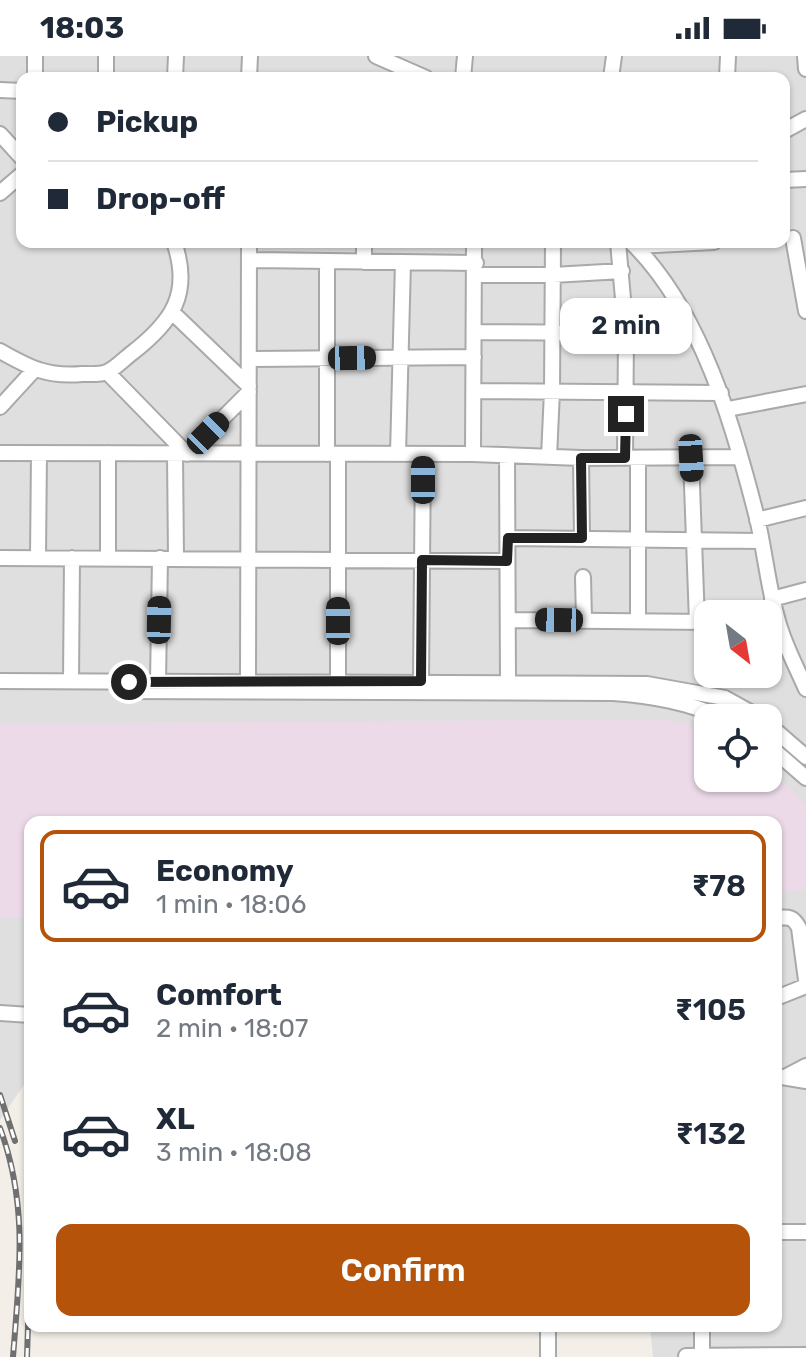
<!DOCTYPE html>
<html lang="en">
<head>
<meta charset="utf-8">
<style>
	:root { --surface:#fff; --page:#f6f6f7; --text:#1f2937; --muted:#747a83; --line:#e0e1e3; --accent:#b45309 }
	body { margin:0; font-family:Rubik,sans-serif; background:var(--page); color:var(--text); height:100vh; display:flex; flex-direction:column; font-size:30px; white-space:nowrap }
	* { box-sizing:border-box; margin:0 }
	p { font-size:26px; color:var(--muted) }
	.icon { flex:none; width:44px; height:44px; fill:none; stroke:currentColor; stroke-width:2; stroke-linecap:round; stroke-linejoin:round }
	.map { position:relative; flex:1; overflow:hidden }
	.drawer { position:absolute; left:24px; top:760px; width:758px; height:516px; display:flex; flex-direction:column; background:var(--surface); border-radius:16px; box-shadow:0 2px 6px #0004 }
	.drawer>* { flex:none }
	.top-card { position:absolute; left:16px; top:16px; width:774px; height:176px; border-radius:16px; box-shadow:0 2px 6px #0004; display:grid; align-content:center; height:176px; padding:0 32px; background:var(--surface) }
	.needle { width:52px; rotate:149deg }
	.fabs { position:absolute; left:694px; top:544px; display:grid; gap:16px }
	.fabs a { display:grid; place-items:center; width:88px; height:88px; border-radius:16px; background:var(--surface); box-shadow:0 2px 6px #0004; font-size:40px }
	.end { position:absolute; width:36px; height:36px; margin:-18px; border:10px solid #222; background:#fff; box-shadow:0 0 0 4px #fff }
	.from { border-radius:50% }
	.bubble { position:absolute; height:56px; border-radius:16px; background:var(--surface); box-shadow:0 2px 6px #0004; font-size:26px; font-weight:600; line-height:56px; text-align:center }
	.car { position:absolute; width:24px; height:48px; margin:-24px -12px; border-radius:10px; box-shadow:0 0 6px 2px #0007; background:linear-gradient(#222 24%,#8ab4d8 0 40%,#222 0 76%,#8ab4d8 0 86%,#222 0) }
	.top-card b { display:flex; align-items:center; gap:28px; height:76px; font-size:30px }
	.top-card b+b { border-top:2px solid var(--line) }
	.top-card i { width:20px; height:20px; background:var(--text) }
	ul { padding:14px 0 0; list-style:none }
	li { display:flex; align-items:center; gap:24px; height:112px; margin:0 16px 12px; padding:0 16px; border:4px solid transparent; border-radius:16px }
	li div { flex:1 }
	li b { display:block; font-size:30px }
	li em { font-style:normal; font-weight:600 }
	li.active { border-color:var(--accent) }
	li>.icon { width:72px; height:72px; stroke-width:1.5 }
	.action { display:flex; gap:16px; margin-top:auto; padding:16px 32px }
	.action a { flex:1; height:92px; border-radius:16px; background:var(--accent); color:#fff; font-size:32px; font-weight:600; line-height:92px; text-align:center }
	.status { display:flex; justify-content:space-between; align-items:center; height:56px; padding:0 40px; background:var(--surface); direction:ltr }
	.status svg { height:22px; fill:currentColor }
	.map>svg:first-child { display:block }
	.residential { fill:#e0dfdf; fill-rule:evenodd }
	.industrial { fill:#ecdae8 }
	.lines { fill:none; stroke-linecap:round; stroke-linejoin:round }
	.minor-casing { stroke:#a9a9a9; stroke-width:18 }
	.minor { stroke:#fff; stroke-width:14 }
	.rail-casing { stroke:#707070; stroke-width:6 }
	.rail { stroke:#fff; stroke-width:3; stroke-dasharray:9; stroke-linecap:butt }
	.route { stroke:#222; stroke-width:10 }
</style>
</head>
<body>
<div class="status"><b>18:03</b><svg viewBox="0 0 49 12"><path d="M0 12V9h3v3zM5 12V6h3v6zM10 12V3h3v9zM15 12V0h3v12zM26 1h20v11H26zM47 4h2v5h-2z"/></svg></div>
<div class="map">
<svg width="806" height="1301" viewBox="0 0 806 1301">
	<rect width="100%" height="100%" fill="#f3efe8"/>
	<!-- residential -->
	<path class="residential" d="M 0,0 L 806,0 L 806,1301 L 653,1301 L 650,1270 L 776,1270 L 776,766 L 30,766 L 30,1020 L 0,1064 ZM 22,22 L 784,22 L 784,186 L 22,186 ZM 708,558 L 768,558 L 768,618 L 708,618 ZM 708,662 L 768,662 L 768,722 L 708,722 Z"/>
	<!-- industrial -->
	<path class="industrial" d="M 665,663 L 708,672 L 708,722 L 768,722 L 768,709 L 806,750 L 806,834 L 776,836 L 776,766 L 30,766 L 30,862 L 0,862 L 0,668 Z"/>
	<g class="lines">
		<!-- minor casing -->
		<g class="minor-casing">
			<path id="minor" d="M 35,0 L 35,22
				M 106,0 L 106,22
				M 376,0 L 426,22
				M 805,0 L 806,13
				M 175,22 L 176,0
				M 249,22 L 250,0
				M 463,22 L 465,0
				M 611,22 L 614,0
				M 727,22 L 728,0
				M 0,34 L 22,35
				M 784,75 L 806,63
				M 0,78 L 22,102
				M 784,124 L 806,123
				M 0,137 L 22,118
				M 793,182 L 806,255
				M 618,186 L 626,277 L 625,402
				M 631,186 C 701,254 734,371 757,462 C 765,496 768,531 778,565 C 784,588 796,610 806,633
				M 636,190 L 714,186
				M 249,204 L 476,207
				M 327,205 L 327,398
				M 364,206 L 364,186
				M 475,219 L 553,219 L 622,215
				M 174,258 L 249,330
				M 475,276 L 626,277 L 691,272
				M 0,295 C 30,312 47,321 82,318 C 89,318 100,319 107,316 C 116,312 124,303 132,297 C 172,266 192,238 174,186
				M 249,303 L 474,301
				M 107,316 L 187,398 L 249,336
				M 474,335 L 721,337
				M 0,351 L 34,314
				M 728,353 L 806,338
				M 0,397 L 473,398 L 581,402 L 739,401
				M 108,397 L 108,502
				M 175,398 L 176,503
				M 398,398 L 403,206
				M 473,398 L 474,186
				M 507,400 L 508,626
				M 549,401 L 552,335 L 553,186
				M 581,402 L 582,482
				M 691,402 L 697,566
				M 757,464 L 806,452
				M 508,482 L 760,485
				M 0,502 L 507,505
				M 38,502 L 39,397
				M 583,521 L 584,564
				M 772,543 L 806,534
				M 508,564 L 708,566
				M 638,565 L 638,402
				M 0,625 L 647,628 L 725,642 L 761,662
				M 71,625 L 72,502
				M 338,625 L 338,398
				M 421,625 L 423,398
				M 158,626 L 160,502
				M 248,626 L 249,186
				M 120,635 L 613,637 C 653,640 687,646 723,662
				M 768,668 L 806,701
				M 768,689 L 806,722
				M 776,862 C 788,861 793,860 799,872 L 806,924
				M 776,942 L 806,930
				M 0,957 L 30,959
				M 776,1020 L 806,1025
				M 785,1021 L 806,1010
				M 776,1176 L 806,1176
				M 548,1270 L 548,1301
				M 702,1270 L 702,1300
				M 686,1300 L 806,1299"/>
		</g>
		<!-- minor -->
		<use href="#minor" class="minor"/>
		<!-- rail casing -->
		<g class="rail-casing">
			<path id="rail" d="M 0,1039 L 15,1085
				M 0,1072 C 29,1150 19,1221 13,1301
				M 27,1301 L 29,1237"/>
		</g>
		<!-- rail -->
		<use href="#rail" class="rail"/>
	</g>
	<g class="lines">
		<!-- route -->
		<path class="route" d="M 129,626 L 421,625 L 422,504 L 507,505 L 508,482 L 582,482 L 581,402 L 625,402 L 626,358"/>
	</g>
</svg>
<div class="fabs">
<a><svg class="needle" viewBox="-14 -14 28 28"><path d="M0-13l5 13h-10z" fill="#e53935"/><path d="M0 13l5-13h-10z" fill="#747a83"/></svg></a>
<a><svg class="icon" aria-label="locate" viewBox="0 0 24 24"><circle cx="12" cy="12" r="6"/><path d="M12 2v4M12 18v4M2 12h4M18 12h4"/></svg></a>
</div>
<i class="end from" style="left:129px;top:626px"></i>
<i class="end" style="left:626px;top:358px"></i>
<div class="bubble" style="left:560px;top:242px;width:132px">2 min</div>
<i class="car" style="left:352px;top:302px;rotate:89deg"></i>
<i class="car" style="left:208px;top:377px;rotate:45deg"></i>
<i class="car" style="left:691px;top:402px;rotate:177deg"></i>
<i class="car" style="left:423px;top:424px;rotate:0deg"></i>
<i class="car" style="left:159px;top:564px;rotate:1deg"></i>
<i class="car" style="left:559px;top:564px;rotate:271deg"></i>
<i class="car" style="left:338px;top:565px;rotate:0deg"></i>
<div class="top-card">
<b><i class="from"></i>Pickup</b>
<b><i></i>Drop-off</b>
</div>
<section class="drawer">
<ul>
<li class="active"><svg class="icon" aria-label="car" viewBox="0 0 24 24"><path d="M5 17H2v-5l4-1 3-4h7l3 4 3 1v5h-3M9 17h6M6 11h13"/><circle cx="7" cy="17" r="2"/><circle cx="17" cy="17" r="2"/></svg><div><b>Economy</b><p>1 min · 18:06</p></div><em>₹78</em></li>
<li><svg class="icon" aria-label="car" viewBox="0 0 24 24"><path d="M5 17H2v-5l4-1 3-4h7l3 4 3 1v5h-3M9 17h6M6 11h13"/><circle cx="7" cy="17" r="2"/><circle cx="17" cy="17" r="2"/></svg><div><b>Comfort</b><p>2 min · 18:07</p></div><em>₹105</em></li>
<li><svg class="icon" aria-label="car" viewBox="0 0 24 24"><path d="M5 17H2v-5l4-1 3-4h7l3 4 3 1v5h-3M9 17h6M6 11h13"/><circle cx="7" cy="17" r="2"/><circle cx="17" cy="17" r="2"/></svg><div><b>XL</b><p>3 min · 18:08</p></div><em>₹132</em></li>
</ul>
<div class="action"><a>Confirm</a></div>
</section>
</div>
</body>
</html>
